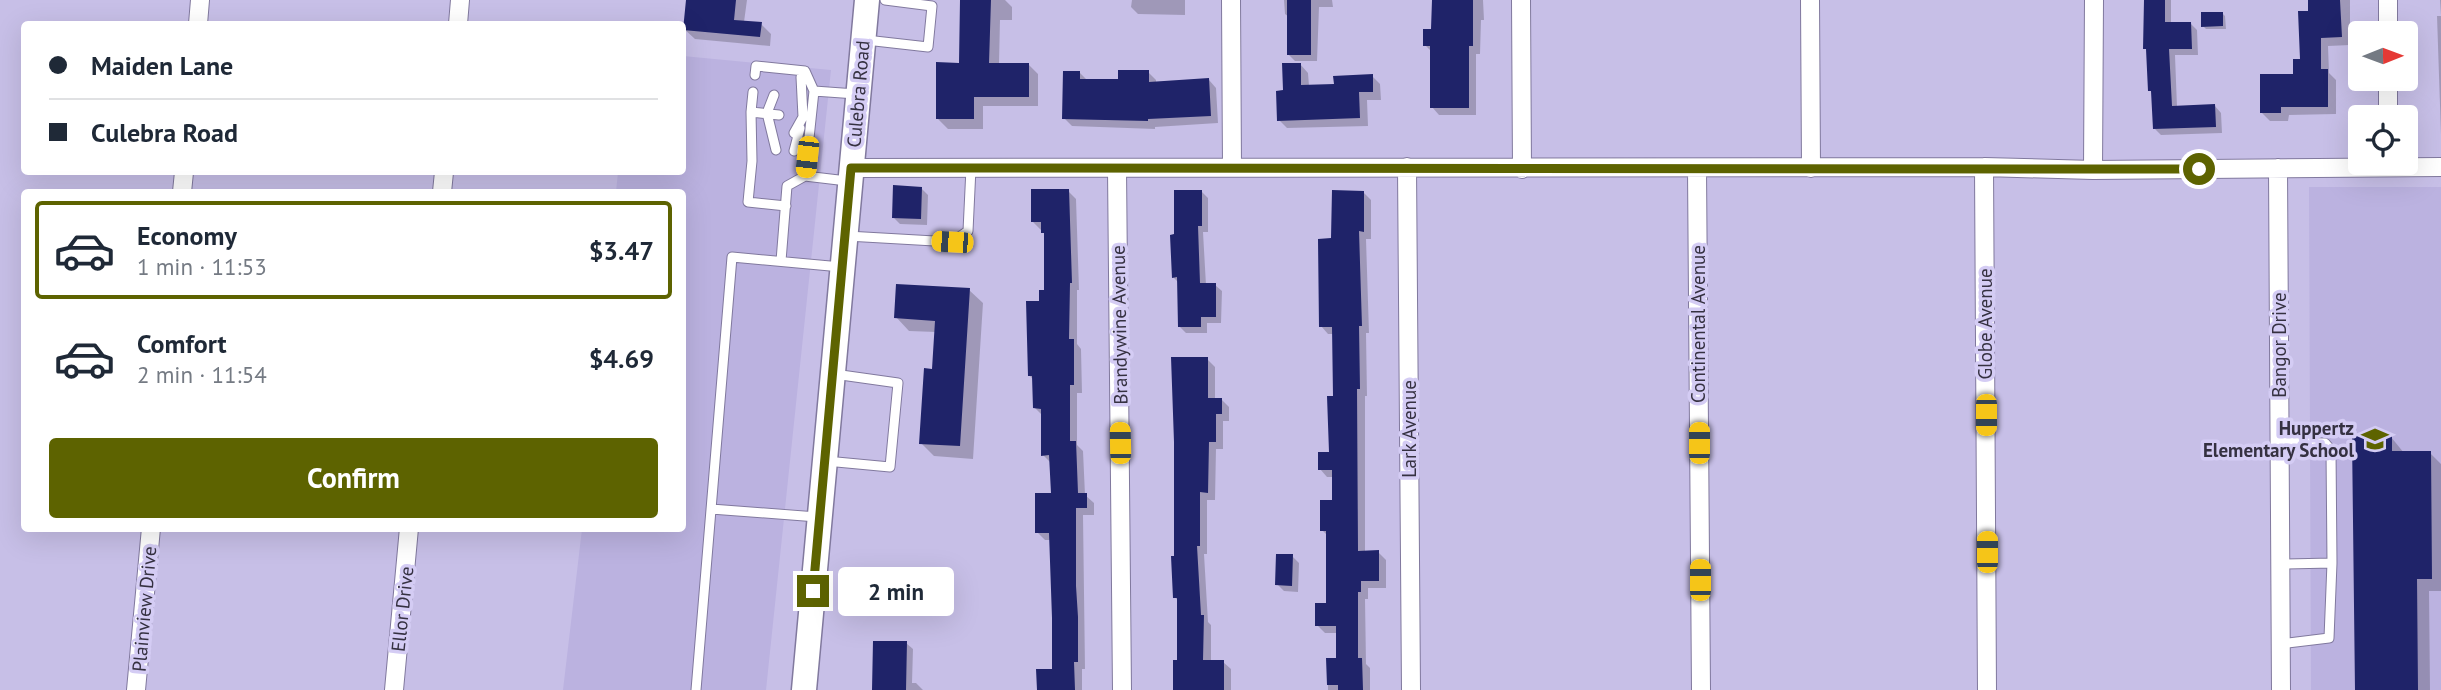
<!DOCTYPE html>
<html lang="en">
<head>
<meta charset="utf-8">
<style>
	:root { --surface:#fff; --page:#f6f6f7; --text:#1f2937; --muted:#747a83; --line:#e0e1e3; --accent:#5d6300 }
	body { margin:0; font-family:"PT Sans",sans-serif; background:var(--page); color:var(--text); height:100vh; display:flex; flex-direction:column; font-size:26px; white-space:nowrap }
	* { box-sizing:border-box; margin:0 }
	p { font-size:23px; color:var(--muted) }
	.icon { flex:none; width:38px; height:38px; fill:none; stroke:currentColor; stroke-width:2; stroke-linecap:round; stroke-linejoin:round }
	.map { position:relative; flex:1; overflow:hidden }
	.details { position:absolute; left:21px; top:189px; width:665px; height:343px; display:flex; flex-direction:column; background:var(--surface); border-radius:7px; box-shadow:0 7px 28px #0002 }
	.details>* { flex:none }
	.hud { position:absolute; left:21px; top:21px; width:665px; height:154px; border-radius:7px; box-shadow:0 7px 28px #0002; display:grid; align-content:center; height:154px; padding:0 28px; background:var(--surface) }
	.needle { width:46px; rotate:89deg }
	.buttons { position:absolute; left:2348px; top:21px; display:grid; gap:14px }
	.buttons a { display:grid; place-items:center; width:70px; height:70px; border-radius:7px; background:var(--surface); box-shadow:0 7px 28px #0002; font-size:35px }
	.end { position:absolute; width:32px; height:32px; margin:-16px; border:9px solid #5d6300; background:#fff; box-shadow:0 0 0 4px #fff }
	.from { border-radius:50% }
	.bubble { position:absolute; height:49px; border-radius:7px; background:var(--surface); box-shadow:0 7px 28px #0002; font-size:23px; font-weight:700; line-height:49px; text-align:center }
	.car { position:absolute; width:21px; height:42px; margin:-21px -10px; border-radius:9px; box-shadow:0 0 5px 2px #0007; background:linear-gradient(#f5c518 24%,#345 0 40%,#f5c518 0 76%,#345 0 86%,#f5c518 0) }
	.hud b { display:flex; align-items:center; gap:24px; height:66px; font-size:26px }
	.hud b+b { border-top:2px solid var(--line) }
	.hud i { width:18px; height:18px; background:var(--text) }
	ul { padding:12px 0 0; list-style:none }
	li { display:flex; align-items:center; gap:21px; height:98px; margin:0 14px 10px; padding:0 14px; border:4px solid transparent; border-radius:7px }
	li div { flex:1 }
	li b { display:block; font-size:26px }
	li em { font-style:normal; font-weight:700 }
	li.current { border-color:var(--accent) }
	li>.icon { width:63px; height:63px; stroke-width:1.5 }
	.button { display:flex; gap:14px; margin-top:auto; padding:14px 28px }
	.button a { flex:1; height:80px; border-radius:7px; background:var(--accent); color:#fff; font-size:28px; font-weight:700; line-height:80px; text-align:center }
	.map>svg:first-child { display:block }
	.built { fill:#bbb2e0 }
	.shadow { fill:#0003 }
	.building { fill:#1f2369 }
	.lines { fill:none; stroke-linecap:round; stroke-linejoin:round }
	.service-casing { stroke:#81799e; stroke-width:11 }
	.minor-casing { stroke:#81799e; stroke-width:20 }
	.secondary-casing { stroke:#81799e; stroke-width:27 }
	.service { stroke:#fff; stroke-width:9 }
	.minor { stroke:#fff; stroke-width:18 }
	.secondary { stroke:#fff; stroke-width:24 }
	.route { stroke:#5d6300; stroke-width:9 }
	.labels { text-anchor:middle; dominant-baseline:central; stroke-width:7; stroke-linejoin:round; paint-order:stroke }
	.street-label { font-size:19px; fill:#353141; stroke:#d4ccf4 }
	.poi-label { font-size:19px; font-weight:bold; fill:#353141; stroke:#d4ccf4; text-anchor:end }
</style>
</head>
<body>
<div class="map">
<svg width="2441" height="690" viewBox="0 0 2441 690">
	<rect width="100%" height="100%" fill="#c7bfe7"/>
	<!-- built -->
	<path class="built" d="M 683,56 L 831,70 L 766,690 L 563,690 L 582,529 L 682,528 L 682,192 L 616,192 L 618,172 L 682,172 Z
		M 2309,187 L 2441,187 L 2441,690 L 2311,690 Z"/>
	<!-- shadow -->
	<path class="shadow" d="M 687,0 L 747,0 L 744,22 L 761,24 L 771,34 L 770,46 L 695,39 L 684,29 Z
		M 962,0 L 1005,0 L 1012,7 L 1012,20 L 1000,20 L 999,64 L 1028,64 L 1038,74 L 1038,106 L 983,106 L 983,129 L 948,129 L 938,119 L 960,64 Z
		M 1132,0 L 1185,0 L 1185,15 L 1138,14 L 1131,7 Z
		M 1284,0 L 1332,0 L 1333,7 L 1319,7 L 1317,61 L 1295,61 L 1288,54 L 1289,17 L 1285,14 Z
		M 1434,0 L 1483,0 L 1484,20 L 1481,20 L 1480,54 L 1476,54 L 1476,115 L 1439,115 L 1432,107 L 1432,52 L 1425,45 L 1432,31 Z
		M 2145,0 L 2171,0 L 2171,24 L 2191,24 L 2197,30 L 2198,55 L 2175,55 L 2177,107 L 2215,106 L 2221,113 L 2222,133 L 2161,135 L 2155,129 L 2153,94 L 2150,90 L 2148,51 L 2145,48 Z
		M 2309,0 L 2350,0 L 2350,45 L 2328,46 L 2329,73 L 2336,80 L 2336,114 L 2289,115 L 2288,121 L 2270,121 L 2262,113 L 2295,75 L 2302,60 L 2310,13 Z
		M 2440,0 L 2441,0 L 2441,135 L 2437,16 L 2441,16 Z
		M 2222,13 L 2225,16 L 2226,29 L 2206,29 L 2203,26 Z
		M 1300,64 L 1308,73 L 1309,86 L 1335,86 L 1372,76 L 1380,84 L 1381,100 L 1367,100 L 1368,126 L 1287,128 L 1279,120 L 1285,92 Z
		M 1148,72 L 1156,80 L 1156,83 L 1209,80 L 1216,88 L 1218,123 L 1155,127 L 1155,129 L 1072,126 L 1064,118 L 1080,73 L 1088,81 L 1120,81 Z
		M 921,188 L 928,195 L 927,225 L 900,224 L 894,218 Z
		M 1068,191 L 1076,199 L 1079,290 L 1077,290 L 1077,344 L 1081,349 L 1082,393 L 1077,393 L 1077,445 L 1083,451 L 1085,495 L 1094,503 L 1094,515 L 1083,515 L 1085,669 L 1082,669 L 1082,690 L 1039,690 L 1054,671 L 1051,540 L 1045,540 L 1037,532 L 1053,495 L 1051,463 L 1043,455 L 1043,416 L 1035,408 L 1034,380 L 1029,375 L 1041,303 L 1046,292 L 1046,235 L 1033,222 Z
		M 1202,192 L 1208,198 L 1208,232 L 1203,232 L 1206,285 L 1215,285 L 1222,291 L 1221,323 L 1207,323 L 1207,333 L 1186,333 L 1179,326 L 1179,283 L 1173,277 L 1175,236 Z
		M 1363,192 L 1371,200 L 1371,239 L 1366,239 L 1369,333 L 1366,333 L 1367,396 L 1365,396 L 1365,552 L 1378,552 L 1386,560 L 1386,588 L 1368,588 L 1368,599 L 1365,599 L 1366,664 L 1370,668 L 1370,690 L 1328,690 L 1328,660 L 1338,660 L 1338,633 L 1325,633 L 1317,625 L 1328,604 L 1328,536 L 1322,530 L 1334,502 L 1334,477 L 1327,477 L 1320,469 L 1330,454 L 1334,398 L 1334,334 L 1328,334 L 1321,326 L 1333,240 Z
		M 969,290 L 983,303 L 973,459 L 934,456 L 921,443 L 934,371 L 936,332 L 909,331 L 896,317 Z
		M 1207,359 L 1215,367 L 1215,399 L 1221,399 L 1229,407 L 1229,421 L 1223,421 L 1223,449 L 1216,449 L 1215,500 L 1207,500 L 1207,554 L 1204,554 L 1208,622 L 1211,625 L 1211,662 L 1223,662 L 1231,669 L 1231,690 L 1175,690 L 1178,662 L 1179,602 L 1175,597 L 1176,558 Z
		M 2391,437 L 2404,453 L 2430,453 L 2441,464 L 2441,591 L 2429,591 L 2430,690 L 2357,690 Z
		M 1292,556 L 1299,563 L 1298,592 L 1284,591 L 1277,584 Z
		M 906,643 L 913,649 L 912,683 L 916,683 L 923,690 L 873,690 Z"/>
	<!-- building -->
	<path class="building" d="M 686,0 L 736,0 L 734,20 L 762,22 L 760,37 L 683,30 Z
		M 960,0 L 991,0 L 989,63 L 1029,63 L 1029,97 L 974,97 L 974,119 L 936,119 L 936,62 L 959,63 Z
		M 1287,0 L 1311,0 L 1311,55 L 1287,55 Z
		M 1432,0 L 1473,0 L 1473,46 L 1469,46 L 1469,108 L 1430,108 L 1430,46 L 1423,46 L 1423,29 L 1431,29 Z
		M 2144,0 L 2165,0 L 2165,22 L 2191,22 L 2192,49 L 2169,49 L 2172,106 L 2215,104 L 2216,127 L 2153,129 L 2151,91 L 2148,91 L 2146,49 L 2143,49 Z
		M 2308,0 L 2340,0 L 2342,37 L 2321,38 L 2321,69 L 2328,69 L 2328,107 L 2281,107 L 2281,113 L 2260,113 L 2260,74 L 2293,74 L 2293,59 L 2300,59 L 2298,11 L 2308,11 Z
		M 2201,12 L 2223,12 L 2223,26 L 2201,27 Z
		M 1282,63 L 1301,63 L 1301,85 L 1334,84 L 1333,76 L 1373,74 L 1373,92 L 1359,92 L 1360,118 L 1277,121 L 1276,91 L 1283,90 Z
		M 1118,70 L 1149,70 L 1149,82 L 1209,78 L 1211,116 L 1148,119 L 1148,121 L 1062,119 L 1063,71 L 1080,71 L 1080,79 L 1118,79 Z
		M 893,185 L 922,187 L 921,219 L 892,218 Z
		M 1031,189 L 1069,189 L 1072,283 L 1070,283 L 1069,339 L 1074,339 L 1074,385 L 1070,385 L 1070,441 L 1076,441 L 1078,493 L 1087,493 L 1087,508 L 1076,508 L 1076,586 L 1078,617 L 1078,662 L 1074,662 L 1075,690 L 1037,690 L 1036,669 L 1052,669 L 1052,618 L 1049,533 L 1035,533 L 1035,493 L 1051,493 L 1049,455 L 1041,456 L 1041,409 L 1033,408 L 1032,376 L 1028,376 L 1026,301 L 1039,301 L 1039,290 L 1044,290 L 1044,233 L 1041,233 L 1041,222 L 1031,222 Z
		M 1174,190 L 1202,190 L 1202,226 L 1198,226 L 1200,283 L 1216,283 L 1216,317 L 1201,317 L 1201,327 L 1178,327 L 1177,277 L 1172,278 L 1170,235 L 1174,234 Z
		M 1332,190 L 1364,191 L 1364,232 L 1359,231 L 1362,326 L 1359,326 L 1360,389 L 1357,389 L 1358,551 L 1379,550 L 1379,581 L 1361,581 L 1361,592 L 1358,592 L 1358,658 L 1362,658 L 1363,690 L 1338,690 L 1338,685 L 1327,685 L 1326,658 L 1336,658 L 1336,626 L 1315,626 L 1315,603 L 1326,603 L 1326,531 L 1320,531 L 1320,500 L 1332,500 L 1332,470 L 1318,470 L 1318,452 L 1329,452 L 1327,396 L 1333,396 L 1332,327 L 1319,327 L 1318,239 L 1331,238 Z
		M 896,284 L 970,288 L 960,446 L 919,444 L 924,368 L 932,369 L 935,321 L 894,318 Z
		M 1171,357 L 1208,357 L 1208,398 L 1222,398 L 1222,414 L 1216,414 L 1216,442 L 1209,442 L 1208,493 L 1200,492 L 1200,546 L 1197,546 L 1201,615 L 1204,615 L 1203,660 L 1224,660 L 1224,690 L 1173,690 L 1173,660 L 1177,660 L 1177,598 L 1173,598 L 1171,556 L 1174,556 L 1174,442 Z
		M 2352,436 L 2392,436 L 2392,451 L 2431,451 L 2432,579 L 2417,579 L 2418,690 L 2355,690 Z
		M 1276,554 L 1293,554 L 1292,586 L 1275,585 Z
		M 873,641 L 907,641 L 906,690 L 872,690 Z"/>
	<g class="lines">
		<!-- service casing -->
		<g class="service-casing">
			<path id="service" d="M 866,40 L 928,47 L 932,6 L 885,0
				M 755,75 L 756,66 L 805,71 L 814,91
				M 774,95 L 767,113 L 776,150
				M 751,112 L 753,92
				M 779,115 L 751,112 L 752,161 L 748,202 L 786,206
				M 794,133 L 803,117 L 801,77
				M 794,151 L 800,128
				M 805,176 L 814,91 L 856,94
				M 847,236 L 952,242 L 968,231 L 971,168
				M 781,261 L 787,186 L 805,176 L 847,181
				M 2279,442 L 2325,443 L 2331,450 L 2332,563 L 2329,638 L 2280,644
				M 826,461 L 890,467 L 898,383 L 834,374
				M 711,509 L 817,517
				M 2280,564 L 2332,563
				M 696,690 L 732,257 L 841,267"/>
		</g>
		<!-- minor casing -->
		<g class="minor-casing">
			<path id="minor" d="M 1231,0 L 1232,167
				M 1521,0 L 1522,169
				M 1810,0 L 1811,168
				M 2388,0 L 2388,33
				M 198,24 L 200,0
				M 458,24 L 460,0
				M 2388,79 L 2388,117
				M 1407,167 L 1411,690
				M 1984,167 L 1987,690
				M 851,168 L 1984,167 L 2093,170 L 2441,167
				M 2278,168 L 2281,690
				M 1117,169 L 1122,690
				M 1697,169 L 1701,690
				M 2093,170 L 2094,0
				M 182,192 L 184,172
				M 442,192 L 444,172
				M 136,690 L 151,528
				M 394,690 L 409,528"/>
		</g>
		<!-- secondary casing -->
		<g class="secondary-casing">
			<path id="secondary" d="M 804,690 L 867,0"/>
		</g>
		<!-- service -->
		<use href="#service" class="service"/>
		<!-- minor -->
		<use href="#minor" class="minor"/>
		<!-- secondary -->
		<use href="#secondary" class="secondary"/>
	</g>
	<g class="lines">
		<!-- route -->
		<path class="route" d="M 813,591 L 851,168 L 2199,169"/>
	</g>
	<!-- icons -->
	<defs>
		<g id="school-bare" transform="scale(2.1)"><path d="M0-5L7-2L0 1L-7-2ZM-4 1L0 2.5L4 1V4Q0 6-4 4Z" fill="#5d6300" stroke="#d4ccf4" stroke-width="2.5" paint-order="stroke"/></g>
	</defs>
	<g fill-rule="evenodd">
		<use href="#school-bare" x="2375" y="439"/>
	</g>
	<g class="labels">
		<!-- street labels -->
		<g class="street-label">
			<text transform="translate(858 94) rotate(-85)">Culebra Road</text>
			<text transform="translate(1698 324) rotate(-90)">Continental Avenue</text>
			<text transform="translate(1985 324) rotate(-90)">Globe Avenue</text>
			<text transform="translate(1119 325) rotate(-91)">Brandywine Avenue</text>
			<text transform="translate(2279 345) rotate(-90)">Bangor Drive</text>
			<text transform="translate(1409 429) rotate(-90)">Lark Avenue</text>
			<text transform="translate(144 609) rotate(-85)">Plainview Drive</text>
			<text transform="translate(402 609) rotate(-84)">Ellor Drive</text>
		</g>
		<!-- poi labels -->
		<g class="poi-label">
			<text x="2354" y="428">Huppertz<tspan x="2354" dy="22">Elementary School</tspan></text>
		</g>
	</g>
</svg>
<div class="buttons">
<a><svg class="needle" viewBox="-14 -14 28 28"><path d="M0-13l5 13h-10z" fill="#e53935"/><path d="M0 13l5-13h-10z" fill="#747a83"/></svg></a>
<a><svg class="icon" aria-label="locate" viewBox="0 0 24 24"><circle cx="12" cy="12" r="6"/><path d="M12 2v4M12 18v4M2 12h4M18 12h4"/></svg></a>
</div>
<i class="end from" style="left:2199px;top:169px"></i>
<i class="end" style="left:813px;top:591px"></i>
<div class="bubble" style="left:838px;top:567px;width:116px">2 min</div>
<i class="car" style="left:807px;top:157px;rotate:186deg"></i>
<i class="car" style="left:952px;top:242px;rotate:273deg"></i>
<i class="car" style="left:1986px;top:415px;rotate:180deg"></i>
<i class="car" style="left:1120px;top:443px;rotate:359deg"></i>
<i class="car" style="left:1699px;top:443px;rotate:0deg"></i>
<i class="car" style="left:1987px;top:552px;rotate:0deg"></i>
<i class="car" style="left:1700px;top:580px;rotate:0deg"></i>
<div class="hud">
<b><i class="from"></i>Maiden Lane</b>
<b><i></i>Culebra Road</b>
</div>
<section class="details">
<ul>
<li class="current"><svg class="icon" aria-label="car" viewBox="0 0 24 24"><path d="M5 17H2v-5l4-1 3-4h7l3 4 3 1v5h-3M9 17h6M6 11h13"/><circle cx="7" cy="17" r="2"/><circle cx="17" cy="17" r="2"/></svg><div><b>Economy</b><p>1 min · 11:53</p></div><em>$3.47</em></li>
<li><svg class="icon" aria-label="car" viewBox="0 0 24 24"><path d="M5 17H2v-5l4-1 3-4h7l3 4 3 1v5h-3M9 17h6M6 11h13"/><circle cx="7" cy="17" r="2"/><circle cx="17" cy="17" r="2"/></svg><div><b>Comfort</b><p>2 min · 11:54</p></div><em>$4.69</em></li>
</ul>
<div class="button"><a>Confirm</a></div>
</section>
</div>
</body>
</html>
